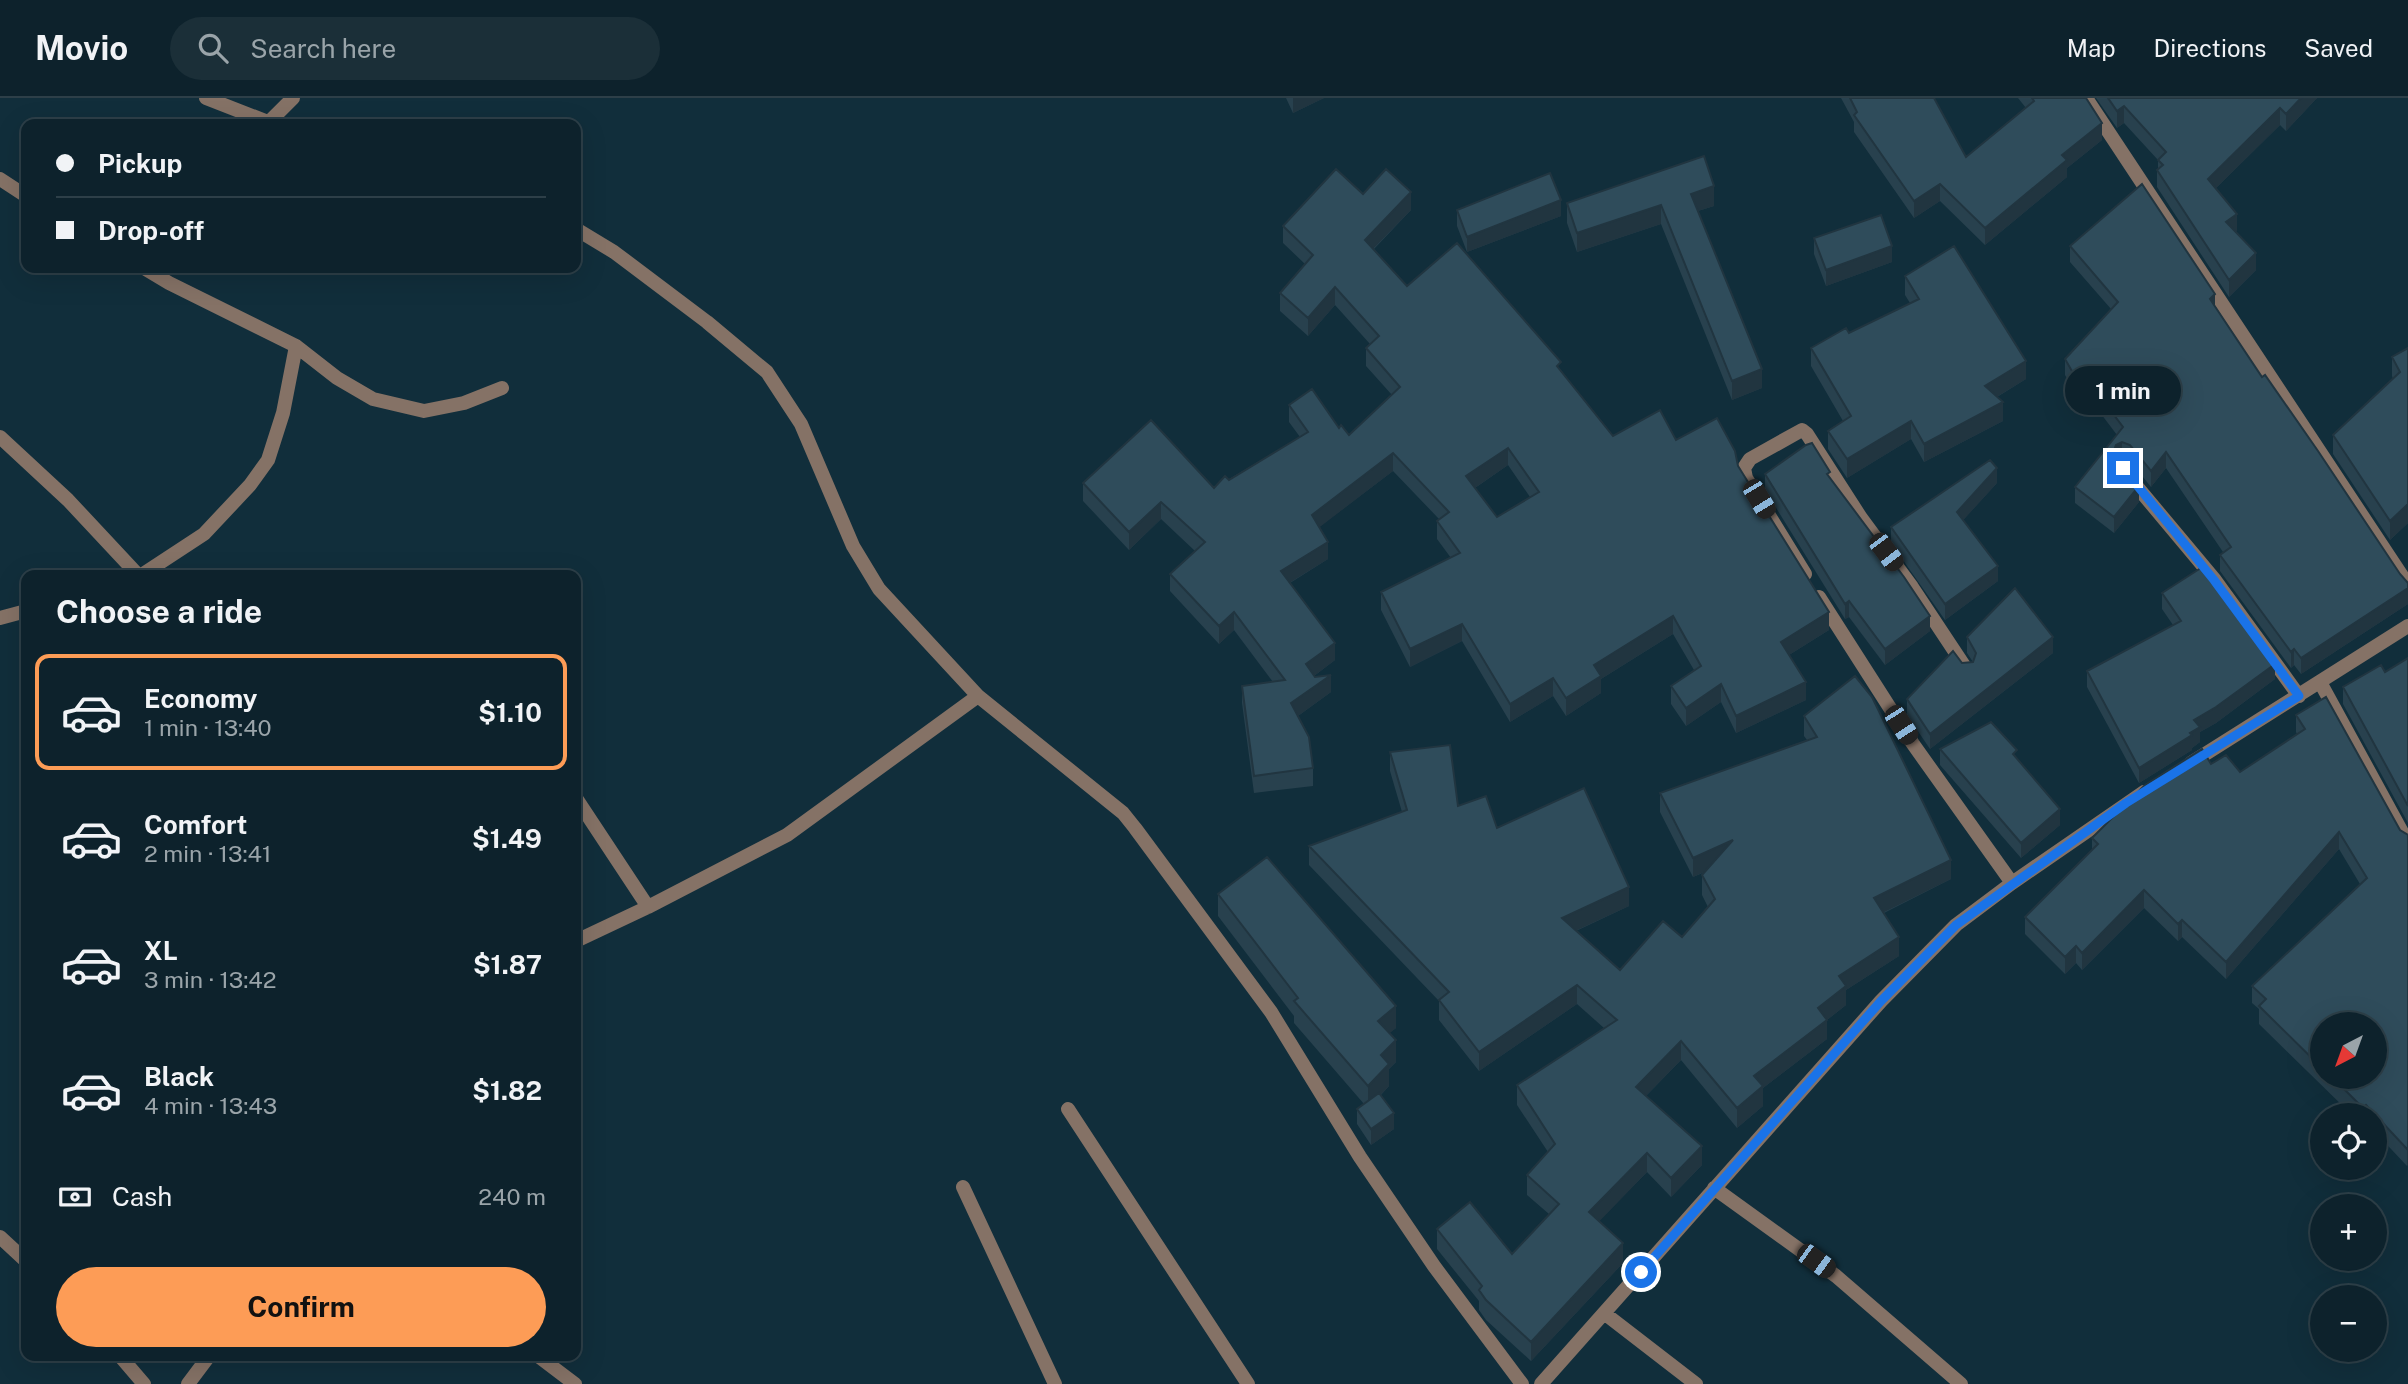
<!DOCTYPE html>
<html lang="en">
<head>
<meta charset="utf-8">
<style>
	:root { --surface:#0d222c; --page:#1b2f38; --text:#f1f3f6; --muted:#9aa4a9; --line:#2d3f48; --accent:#fd9c56 }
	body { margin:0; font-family:"Public Sans",sans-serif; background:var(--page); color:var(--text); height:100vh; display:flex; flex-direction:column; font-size:26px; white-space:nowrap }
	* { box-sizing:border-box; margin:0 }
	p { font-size:23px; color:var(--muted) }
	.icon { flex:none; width:38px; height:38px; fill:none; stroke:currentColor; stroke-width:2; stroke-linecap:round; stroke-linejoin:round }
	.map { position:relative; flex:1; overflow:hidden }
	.details { position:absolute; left:21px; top:472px; width:560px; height:791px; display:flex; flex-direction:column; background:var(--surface); border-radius:14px; box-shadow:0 7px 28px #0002,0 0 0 2px var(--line) }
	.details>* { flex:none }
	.guide { position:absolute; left:21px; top:21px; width:560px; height:154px; border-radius:14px; box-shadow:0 7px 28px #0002,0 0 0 2px var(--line); display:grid; align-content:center; height:154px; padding:0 35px; background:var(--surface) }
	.needle { width:46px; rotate:221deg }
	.buttons { position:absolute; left:2310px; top:914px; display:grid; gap:14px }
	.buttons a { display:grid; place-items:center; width:77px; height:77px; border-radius:50%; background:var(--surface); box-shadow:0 7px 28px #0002,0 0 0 2px var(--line); font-size:35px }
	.end { position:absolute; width:32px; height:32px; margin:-16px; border:9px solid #1a73e8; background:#fff; box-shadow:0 0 0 4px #fff }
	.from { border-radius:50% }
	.bubble { position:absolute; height:49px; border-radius:24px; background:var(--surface); box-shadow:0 7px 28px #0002,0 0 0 2px var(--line); font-size:23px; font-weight:700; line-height:49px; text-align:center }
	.car { position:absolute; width:21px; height:42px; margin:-21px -10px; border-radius:9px; box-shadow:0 0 5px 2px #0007; background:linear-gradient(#222 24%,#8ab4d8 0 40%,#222 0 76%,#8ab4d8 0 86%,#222 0) }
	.guide b { display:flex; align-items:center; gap:24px; height:66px; font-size:26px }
	.guide b+b { border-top:2px solid var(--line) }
	.guide i { width:18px; height:18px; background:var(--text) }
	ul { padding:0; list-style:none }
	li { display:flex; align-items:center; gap:21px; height:116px; margin:0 14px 10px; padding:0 21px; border:4px solid transparent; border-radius:14px }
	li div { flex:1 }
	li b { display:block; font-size:26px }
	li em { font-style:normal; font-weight:700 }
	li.active { border-color:var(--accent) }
	li>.icon { width:63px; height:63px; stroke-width:1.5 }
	h2 { padding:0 35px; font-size:32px; line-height:84px }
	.pay { display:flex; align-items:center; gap:18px; height:77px; padding:0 35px; font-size:26px }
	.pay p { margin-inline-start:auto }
	.button { display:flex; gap:14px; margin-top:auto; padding:14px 35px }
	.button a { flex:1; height:80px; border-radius:42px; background:var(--accent); color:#111; font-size:28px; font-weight:700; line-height:80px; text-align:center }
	header { display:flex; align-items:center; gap:42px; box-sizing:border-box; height:98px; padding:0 35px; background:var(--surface); border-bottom:2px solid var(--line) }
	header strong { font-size:33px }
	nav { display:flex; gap:38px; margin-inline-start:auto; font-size:24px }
	.search { width:490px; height:63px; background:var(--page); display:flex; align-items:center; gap:18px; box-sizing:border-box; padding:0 24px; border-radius:38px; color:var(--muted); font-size:26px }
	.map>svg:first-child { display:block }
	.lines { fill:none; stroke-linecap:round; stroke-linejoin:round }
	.street { stroke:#857266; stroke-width:14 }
	.wall { fill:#28414e; fill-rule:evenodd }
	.shaded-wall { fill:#213540 }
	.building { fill:#2f4c5b; stroke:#213540; stroke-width:2; fill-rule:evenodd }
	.route { stroke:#1a73e8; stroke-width:9 }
</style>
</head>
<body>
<header>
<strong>Movio</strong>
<div class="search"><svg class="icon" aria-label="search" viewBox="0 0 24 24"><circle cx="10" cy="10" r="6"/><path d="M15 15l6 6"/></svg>Search here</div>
<nav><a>Map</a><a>Directions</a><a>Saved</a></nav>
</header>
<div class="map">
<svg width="2408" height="1286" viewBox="0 0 2408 1286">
	<rect width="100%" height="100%" fill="#112e3b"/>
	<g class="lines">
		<!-- street -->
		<path class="street" d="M 206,0 L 273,26
			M 2086,0 L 2408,487
			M 268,25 L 293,0
			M 0,81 L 26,98
			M 576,131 L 614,154 L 707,224 L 767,274 L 801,326 L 853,448 L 879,491 L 978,598 L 1123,715 L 1135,730 L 1271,914 L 1360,1059 L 1434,1168 L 1522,1286
			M 144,170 L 169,185 L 296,248 L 337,280 L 373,301 L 424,313 L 464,305 L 502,290
			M 0,339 L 68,402 L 139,478
			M 2128,378 L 2215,482 L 2299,598
			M 1805,476 L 1746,380 L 1744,370 L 1750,361 L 1802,332 L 1807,336 L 1861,420 L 1912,489 L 1967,572
			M 140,478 L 204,436 L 250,387 L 268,362 L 283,315 L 296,248
			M 1819,499 L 1913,646 L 2012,785
			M 0,520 L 26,513
			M 2320,584 L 2408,745
			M 2191,665 L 2408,528
			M 576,700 L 648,809
			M 576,843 L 648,809 L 787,737 L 978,598
			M 1068,1011 L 1248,1286
			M 963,1089 L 1055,1286
			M 1714,1090 L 1836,1178 L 1961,1286
			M 0,1139 L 26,1163
			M 1604,1215 L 1696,1286
			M 120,1258 L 144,1286
			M 538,1258 L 575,1286
			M 188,1286 L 209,1258
			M 1541,1286 L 1881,903 L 1956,827 L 2012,785 L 2144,694"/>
	</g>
	<!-- wall -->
	<path class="wall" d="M 1286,0 L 1324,0 L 1293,15 Z
		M 1841,0 L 1934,0 L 1966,59 L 2026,10 L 2018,0 L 2086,0 L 2102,42 L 2067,70 L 2067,79 L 1985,147 L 1940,103 L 1914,120 L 1854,34 L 1854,24 Z
		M 2096,0 L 2317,0 L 2286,33 L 2280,27 L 2216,90 L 2237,133 L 2235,134 L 2256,172 L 2229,199 L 2157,89 L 2157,72 L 2158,71 L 2158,62 L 2124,25 L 2117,30 Z
		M 1363,96 L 1411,112 L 1374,151 L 1407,188 L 1561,273 L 1613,338 L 1676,342 L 1738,368 L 1829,532 L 1789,557 L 1806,602 L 1736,635 L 1721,604 L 1686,628 L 1671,606 L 1671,588 L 1694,572 L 1673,536 L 1601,581 L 1601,595 L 1566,618 L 1553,598 L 1510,624 L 1462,543 L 1410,569 L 1381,512 L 1381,494 L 1451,460 L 1437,441 L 1437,423 L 1439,421 L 1393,373 L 1319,429 L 1328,461 L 1290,485 L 1335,562 L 1314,578 L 1331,594 L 1298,618 L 1313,670 L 1313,688 L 1254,695 L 1242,605 L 1242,588 L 1273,584 L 1234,532 L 1219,546 L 1170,493 L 1170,476 L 1195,453 L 1161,421 L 1129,452 L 1083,403 L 1083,385 L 1214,390 L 1300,339 L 1289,324 L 1289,307 L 1339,330 L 1349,337 L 1392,297 L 1366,268 L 1366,250 L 1370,246 L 1335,207 L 1308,238 L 1280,213 L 1280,195 L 1305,166 L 1283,145 L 1283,128 ZM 1508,367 L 1530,399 L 1497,419 L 1475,390 Z
		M 1567,105 L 1714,108 L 1698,113 L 1762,290 L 1732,302 L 1661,126 L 1577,154 L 1567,125 Z
		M 1457,112 L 1561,118 L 1467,154 L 1457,128 Z
		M 1814,140 L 1892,164 L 1826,188 L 1814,156 Z
		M 2070,148 L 2215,208 L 2262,279 L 2400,476 L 2408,485 L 2408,506 L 2301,576 L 2294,567 L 2291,570 L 2220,473 L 2220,457 L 2223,454 L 2166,370 L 2151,389 L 2130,363 L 2122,360 L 2118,362 L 2139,404 L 2114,435 L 2075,405 L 2075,389 L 2117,337 L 2092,304 L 2085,312 L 2065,277 L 2065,261 L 2111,211 L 2070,164 Z
		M 1905,178 L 2026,281 L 1997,299 L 2003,323 L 1924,364 L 1911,341 L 1847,380 L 1828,351 L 1828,333 L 1843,323 L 1811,268 L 1811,250 L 1849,235 L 1910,205 L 1905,197 Z
		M 2408,250 L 2408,425 L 2390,442 L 2333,356 L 2333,337 L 2393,281 L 2392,278 L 2392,259 Z
		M 1765,376 L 1830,379 L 1930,533 L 1885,567 L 1849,519 L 1845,521 L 1765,392 Z
		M 1997,385 L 1963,422 L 1998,483 L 1945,522 L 1891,445 L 1891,429 Z
		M 2162,495 L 2275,581 L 2216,625 L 2200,634 L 2200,644 L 2192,650 L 2192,652 L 2139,685 L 2087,589 L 2087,573 L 2173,527 L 2162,511 Z
		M 1967,539 L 2053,555 L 1930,651 L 1907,617 L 1907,601 L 1962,565 L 1973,564 L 1967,555 Z
		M 2408,560 L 2408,725 L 2343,606 L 2343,589 L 2385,574 Z
		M 2296,617 L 2400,732 L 2408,737 L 2408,1066 L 2407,1068 L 2375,1034 L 2375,1017 L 2352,1017 L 2259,926 L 2259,911 L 2252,905 L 2252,888 L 2360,786 L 2339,751 L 2226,881 L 2182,839 L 2178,843 L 2144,810 L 2082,872 L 2076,865 L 2065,876 L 2025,836 L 2025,819 L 2092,752 L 2092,740 L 2211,666 L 2240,674 L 2297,636 L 2296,634 ZM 2322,926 L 2375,978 L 2322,978 Z
		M 1804,618 L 1951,781 L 1884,815 L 1899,858 L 1846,892 L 1846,907 L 1827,922 L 1827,941 L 1763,990 L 1763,1008 L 1737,1030 L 1681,962 L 1646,998 L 1702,1067 L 1671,1099 L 1647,1074 L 1599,1123 L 1623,1165 L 1531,1263 L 1486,1222 L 1479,1212 L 1479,1203 L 1437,1151 L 1437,1131 L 1512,1156 L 1549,1116 L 1527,1097 L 1527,1077 L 1548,1054 L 1517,1007 L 1517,987 L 1604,930 L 1577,906 L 1479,973 L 1439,922 L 1439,903 L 1309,767 L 1309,748 L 1402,714 L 1390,673 L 1390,654 L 1458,708 L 1629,808 L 1576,833 L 1620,872 L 1682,839 L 1708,809 L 1702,797 L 1702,777 L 1705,774 L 1693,779 L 1660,714 L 1660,695 L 1807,642 L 1804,638 Z
		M 1940,651 L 2060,727 L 2021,760 L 1940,667 Z
		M 1218,796 L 1396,930 L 1389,935 L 1396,964 L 1389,971 L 1389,988 L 1381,997 L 1394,1031 L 1371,1047 L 1357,1026 L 1357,1011 L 1364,1006 L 1294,925 L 1294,918 L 1218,818 Z"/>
	<!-- shaded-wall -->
	<path class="shaded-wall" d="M 1293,0 L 1324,0 L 1293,15 Z
		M 2301,0 L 2317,0 L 2286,33 L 2286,16 Z
		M 2124,8 L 2124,25 L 2117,30 L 2117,13 Z
		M 2280,10 L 2280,27 L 2208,98 L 2208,81 Z
		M 2102,25 L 2102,42 L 2067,70 L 2067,79 L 1985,147 L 1985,130 L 2062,57 Z
		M 1940,86 L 1940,103 L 1914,120 L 1914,103 Z
		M 1714,88 L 1714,108 L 1691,115 L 1691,96 Z
		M 1411,94 L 1411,112 L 1365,159 L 1365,142 Z
		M 1561,102 L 1561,118 L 1467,154 L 1467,139 Z
		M 1661,107 L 1661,126 L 1577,154 L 1577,135 Z
		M 2237,116 L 2237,133 L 2226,141 L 2226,124 Z
		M 1892,148 L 1892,164 L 1826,188 L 1826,172 Z
		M 2256,155 L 2256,172 L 2229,199 L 2229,182 Z
		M 1335,189 L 1335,207 L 1308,238 L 1308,220 Z
		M 2215,196 L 2215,212 L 2210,201 Z
		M 2026,263 L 2026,281 L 1985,306 L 1985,288 Z
		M 1762,271 L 1762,290 L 1732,302 L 1732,283 Z
		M 2092,288 L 2092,304 L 2085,312 L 2085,296 Z
		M 2003,304 L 2003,323 L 1924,364 L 1924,346 Z
		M 1911,323 L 1911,341 L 1847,380 L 1847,361 Z
		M 2122,344 L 2122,360 L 2116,363 L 2113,355 L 2116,347 Z
		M 1508,350 L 1508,367 L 1466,396 L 1466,378 Z
		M 2166,354 L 2166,370 L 2151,389 L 2151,373 Z
		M 1393,355 L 1393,373 L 1312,435 L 1312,417 Z
		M 1997,370 L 1997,385 L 1957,429 L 1957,414 Z
		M 2139,388 L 2139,404 L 2114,435 L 2114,419 Z
		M 1161,404 L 1161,421 L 1129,452 L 1129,434 Z
		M 2408,406 L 2408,425 L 2390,442 L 2390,423 Z
		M 1328,444 L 1328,461 L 1281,490 L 1281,473 Z
		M 1998,468 L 1998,483 L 1945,522 L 1945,506 Z
		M 2408,490 L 2408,506 L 2301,576 L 2301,560 Z
		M 1849,503 L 1849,519 L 1845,521 L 1845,506 Z
		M 1234,514 L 1234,532 L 1219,546 L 1219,528 Z
		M 1829,514 L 1829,532 L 1781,562 L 1781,544 Z
		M 1673,518 L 1673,536 L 1601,581 L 1601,595 L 1566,618 L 1566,600 L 1594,567 Z
		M 1930,518 L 1930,533 L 1885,567 L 1885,551 Z
		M 1462,526 L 1462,543 L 1410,569 L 1410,551 Z
		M 2053,539 L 2053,555 L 1930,651 L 1930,636 Z
		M 1335,545 L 1335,562 L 1306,584 L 1306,566 Z
		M 2294,551 L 2294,567 L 2291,570 L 2291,554 Z
		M 2275,566 L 2275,581 L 2216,625 L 2200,634 L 2200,644 L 2192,650 L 2192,652 L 2139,685 L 2139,670 L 2194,622 Z
		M 1331,577 L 1331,594 L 1291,623 L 1291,605 Z
		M 1553,580 L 1553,598 L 1510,624 L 1510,606 Z
		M 1806,584 L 1806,602 L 1736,635 L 1736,618 Z
		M 1721,586 L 1721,604 L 1686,628 L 1686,610 Z
		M 2060,711 L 2060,727 L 2021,760 L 2021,745 Z
		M 2339,734 L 2339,751 L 2226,881 L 2226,864 Z
		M 1733,742 L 1733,761 L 1693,779 L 1693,760 Z
		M 1951,762 L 1951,781 L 1874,819 L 1874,800 Z
		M 1629,789 L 1629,808 L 1562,839 L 1562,820 Z
		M 2144,792 L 2144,810 L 2082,872 L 2082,855 Z
		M 2182,822 L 2182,839 L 2178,843 L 2178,826 Z
		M 1899,839 L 1899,858 L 1846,892 L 1846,907 L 1827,922 L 1827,941 L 1763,990 L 1763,1008 L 1737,1030 L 1737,1010 L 1754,978 L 1839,878 Z
		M 2076,848 L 2076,865 L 2065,876 L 2065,859 Z
		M 1577,887 L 1577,906 L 1479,973 L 1479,954 Z
		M 1396,908 L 1396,930 L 1378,945 L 1378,923 Z
		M 1396,942 L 1396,964 L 1389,971 L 1389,988 L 1368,1010 L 1368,988 L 1381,957 Z
		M 1681,943 L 1681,962 L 1636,1008 L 1636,989 Z
		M 2366,1007 L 2366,1017 L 2363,1017 L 2363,1010 Z
		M 1394,1015 L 1394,1031 L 1371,1047 L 1371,1031 Z
		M 1702,1048 L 1702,1067 L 1671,1099 L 1671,1080 Z
		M 2408,1049 L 2408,1066 L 2407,1068 L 2407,1051 Z
		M 1647,1055 L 1647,1074 L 1589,1134 L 1589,1114 Z
		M 1623,1145 L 1623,1165 L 1531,1263 L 1531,1244 Z"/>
	<!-- building -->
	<path class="building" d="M 1850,0 L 1934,0 L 1966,59 L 2034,3 L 2032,0 L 2086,0 L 2102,25 L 2062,57 L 2067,62 L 1985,130 L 1940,86 L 1914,103 L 1854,17 L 1857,14 Z
		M 2108,0 L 2301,0 L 2286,16 L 2280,10 L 2208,81 L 2237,116 L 2226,124 L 2256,155 L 2229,182 L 2157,72 L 2163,67 L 2158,62 L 2166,54 L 2124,8 L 2117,13 Z
		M 1704,58 L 1714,88 L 1691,96 L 1762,271 L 1732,283 L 1661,107 L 1577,135 L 1567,105 Z
		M 1336,71 L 1363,96 L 1386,71 L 1411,94 L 1365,142 L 1407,188 L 1457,145 L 1561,264 L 1557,268 L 1613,338 L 1660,312 L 1676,342 L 1717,320 L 1735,353 L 1738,368 L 1829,514 L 1781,544 L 1806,584 L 1736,618 L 1721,586 L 1686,610 L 1671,588 L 1701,568 L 1673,518 L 1594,567 L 1601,578 L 1566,600 L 1553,580 L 1510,606 L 1462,526 L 1410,551 L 1381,494 L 1460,455 L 1437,423 L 1449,414 L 1393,355 L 1312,417 L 1328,444 L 1281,473 L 1335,545 L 1306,566 L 1315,579 L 1331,577 L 1291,605 L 1309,639 L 1313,670 L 1254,678 L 1242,588 L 1285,582 L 1234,514 L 1219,528 L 1170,476 L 1205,444 L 1161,404 L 1129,434 L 1083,385 L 1151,322 L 1214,390 L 1225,378 L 1229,382 L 1308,334 L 1289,307 L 1312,291 L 1339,330 L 1341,327 L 1349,337 L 1400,289 L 1366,250 L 1379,238 L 1335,189 L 1308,220 L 1280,195 L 1313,157 L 1283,128 ZM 1508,350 L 1539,394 L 1497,419 L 1466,378 Z
		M 1550,75 L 1561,102 L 1467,139 L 1457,112 Z
		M 2142,86 L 2215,196 L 2210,201 L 2262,279 L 2265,277 L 2318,353 L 2400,476 L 2408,485 L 2408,490 L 2301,560 L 2294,551 L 2291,554 L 2220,457 L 2231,449 L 2166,354 L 2151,373 L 2130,347 L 2122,344 L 2116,347 L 2113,355 L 2115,359 L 2139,388 L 2114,419 L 2075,389 L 2123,329 L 2092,288 L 2085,296 L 2065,261 L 2118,204 L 2070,148 Z
		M 1881,117 L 1892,148 L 1826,172 L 1814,140 Z
		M 1954,148 L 2026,263 L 1985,288 L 2003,304 L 1924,346 L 1911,323 L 1847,361 L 1828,333 L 1851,318 L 1811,250 L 1846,230 L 1849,235 L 1919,201 L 1905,178 Z
		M 2408,250 L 2408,406 L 2390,423 L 2333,337 L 2400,274 L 2392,259 Z
		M 1812,345 L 1830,374 L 1827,376 L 1904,479 L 1930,518 L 1885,551 L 1849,503 L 1845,506 L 1765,376 L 1806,347 Z
		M 1990,362 L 1997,370 L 1957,414 L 1998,468 L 1945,506 L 1891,429 Z
		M 2204,468 L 2275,566 L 2216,609 L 2194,622 L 2200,629 L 2190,635 L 2192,637 L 2139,670 L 2087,573 L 2181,523 L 2162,495 Z
		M 2015,490 L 2053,539 L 1930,636 L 1907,601 L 1953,553 L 1962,565 L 1973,564 L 1976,555 L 1967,539 Z
		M 2408,560 L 2408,708 L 2343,589 L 2381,567 L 2385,574 Z
		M 1855,578 L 1872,599 L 1951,762 L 1874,800 L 1899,839 L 1839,878 L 1846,888 L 1818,910 L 1827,922 L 1754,978 L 1763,988 L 1737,1010 L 1681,943 L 1636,989 L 1702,1048 L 1671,1080 L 1647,1055 L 1589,1114 L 1623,1145 L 1531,1244 L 1486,1202 L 1479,1192 L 1482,1188 L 1437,1131 L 1470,1104 L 1512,1156 L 1559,1106 L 1527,1077 L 1555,1046 L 1517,987 L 1617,922 L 1577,887 L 1479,954 L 1439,902 L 1449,894 L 1309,748 L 1407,712 L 1390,654 L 1450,647 L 1458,708 L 1486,698 L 1497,730 L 1584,690 L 1629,789 L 1562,820 L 1620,872 L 1663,823 L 1682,839 L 1715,801 L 1702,777 L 1733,742 L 1693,760 L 1660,695 L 1817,639 L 1804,618 Z
		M 2326,599 L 2400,732 L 2408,737 L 2408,1049 L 2407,1051 L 2366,1007 L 2363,1010 L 2331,978 L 2375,978 L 2375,926 L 2322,926 L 2322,970 L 2259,908 L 2266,901 L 2252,888 L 2367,780 L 2339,734 L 2226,864 L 2182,822 L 2178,826 L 2144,792 L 2082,855 L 2076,848 L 2065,859 L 2025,819 L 2098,746 L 2092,740 L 2145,687 L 2202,651 L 2211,666 L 2226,657 L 2240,674 L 2305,631 L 2296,617 Z
		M 1991,624 L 2017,652 L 2013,656 L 2060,711 L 2021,745 L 1940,651 Z
		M 1267,759 L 1396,908 L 1378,923 L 1396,942 L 1381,957 L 1389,966 L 1368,988 L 1294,903 L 1298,900 L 1218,796 Z
		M 1379,995 L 1394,1015 L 1371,1031 L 1357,1011 Z"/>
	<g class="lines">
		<!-- route -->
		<path class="route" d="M 1641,1174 L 1881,903 L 1956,827 L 2126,705 L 2299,598 L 2214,482 L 2123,370"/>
	</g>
</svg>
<div class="buttons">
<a><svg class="needle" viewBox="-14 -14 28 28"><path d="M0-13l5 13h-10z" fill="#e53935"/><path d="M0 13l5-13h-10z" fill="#9aa4a9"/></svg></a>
<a><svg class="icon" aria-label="locate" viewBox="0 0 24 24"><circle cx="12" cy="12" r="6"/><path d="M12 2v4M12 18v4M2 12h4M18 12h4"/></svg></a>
<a>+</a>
<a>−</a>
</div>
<i class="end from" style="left:1641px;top:1174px"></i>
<i class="end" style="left:2123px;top:370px"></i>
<div class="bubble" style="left:2065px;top:268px;width:116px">1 min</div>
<i class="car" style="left:1759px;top:401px;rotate:149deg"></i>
<i class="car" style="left:1886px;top:454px;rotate:143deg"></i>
<i class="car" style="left:1901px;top:627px;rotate:147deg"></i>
<i class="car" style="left:1816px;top:1163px;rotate:126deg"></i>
<div class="guide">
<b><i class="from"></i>Pickup</b>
<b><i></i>Drop-off</b>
</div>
<section class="details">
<h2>Choose a ride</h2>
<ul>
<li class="active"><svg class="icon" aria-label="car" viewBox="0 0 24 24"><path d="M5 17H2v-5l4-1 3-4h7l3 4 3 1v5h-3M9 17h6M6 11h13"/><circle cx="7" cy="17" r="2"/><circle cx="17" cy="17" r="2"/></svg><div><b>Economy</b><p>1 min · 13:40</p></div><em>$1.10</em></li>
<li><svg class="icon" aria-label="car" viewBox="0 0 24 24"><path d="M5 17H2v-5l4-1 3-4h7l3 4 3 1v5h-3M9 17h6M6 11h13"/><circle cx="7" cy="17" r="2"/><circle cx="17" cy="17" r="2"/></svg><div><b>Comfort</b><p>2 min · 13:41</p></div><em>$1.49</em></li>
<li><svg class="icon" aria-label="car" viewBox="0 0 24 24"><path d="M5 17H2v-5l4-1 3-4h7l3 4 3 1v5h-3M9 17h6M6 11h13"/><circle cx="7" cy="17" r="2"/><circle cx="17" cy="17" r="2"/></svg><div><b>XL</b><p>3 min · 13:42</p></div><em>$1.87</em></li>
<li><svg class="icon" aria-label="car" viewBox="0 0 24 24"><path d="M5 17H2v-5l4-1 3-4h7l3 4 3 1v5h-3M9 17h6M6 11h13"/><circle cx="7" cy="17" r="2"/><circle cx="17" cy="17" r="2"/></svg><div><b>Black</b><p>4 min · 13:43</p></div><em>$1.82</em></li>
</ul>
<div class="pay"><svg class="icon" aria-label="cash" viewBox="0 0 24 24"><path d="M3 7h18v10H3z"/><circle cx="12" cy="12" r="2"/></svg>Cash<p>240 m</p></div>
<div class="button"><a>Confirm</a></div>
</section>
</div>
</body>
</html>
